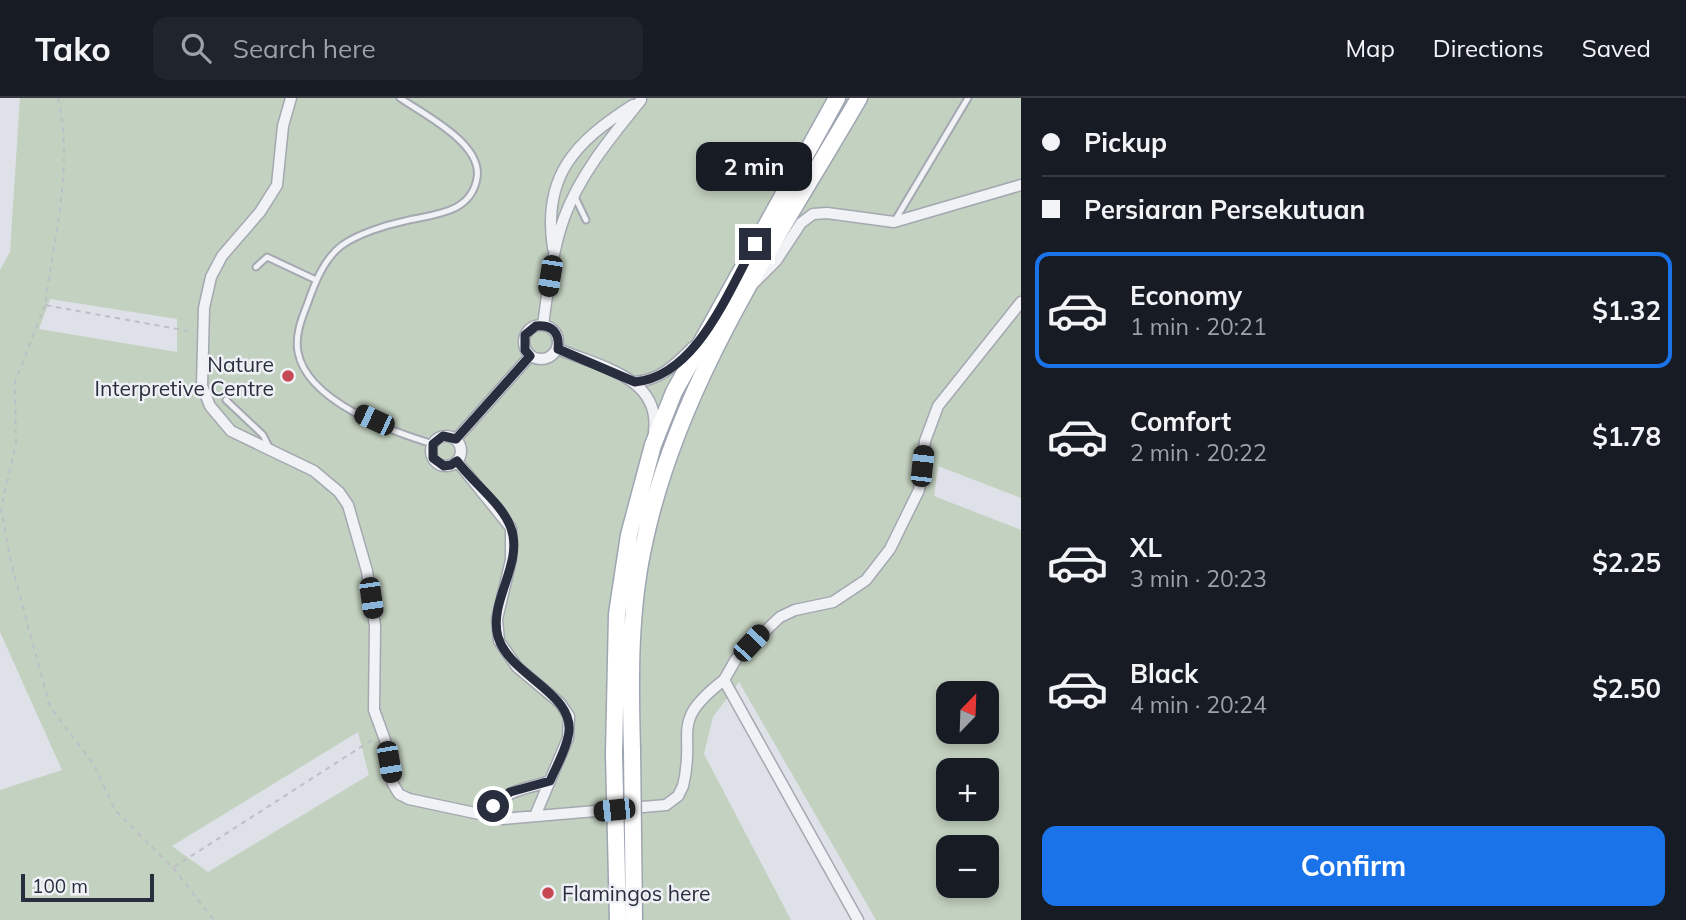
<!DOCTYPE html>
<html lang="en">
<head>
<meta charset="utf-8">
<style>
	:root { --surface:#171b24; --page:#20242c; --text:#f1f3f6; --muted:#9ea1a6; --line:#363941; --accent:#1a73e8 }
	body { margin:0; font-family:Mulish,sans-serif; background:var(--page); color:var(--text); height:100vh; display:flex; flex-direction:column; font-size:26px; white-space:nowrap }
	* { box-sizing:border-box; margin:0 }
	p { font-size:23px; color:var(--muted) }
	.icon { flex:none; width:38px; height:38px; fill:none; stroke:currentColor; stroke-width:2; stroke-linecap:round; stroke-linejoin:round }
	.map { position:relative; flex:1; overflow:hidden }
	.drawer { display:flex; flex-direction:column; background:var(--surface); width:665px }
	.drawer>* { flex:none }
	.guide { display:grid; align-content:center; height:154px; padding:0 21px; background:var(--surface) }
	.needle { width:46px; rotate:23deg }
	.buttons { position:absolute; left:936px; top:583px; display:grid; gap:14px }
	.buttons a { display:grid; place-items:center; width:63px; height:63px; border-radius:14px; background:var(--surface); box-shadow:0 4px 10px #0003; font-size:35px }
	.scale { position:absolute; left:21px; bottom:18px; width:133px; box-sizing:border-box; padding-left:7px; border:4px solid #282e3d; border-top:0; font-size:19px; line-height:24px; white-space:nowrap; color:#282e3d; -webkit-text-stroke:5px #eef0f5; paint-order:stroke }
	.end { position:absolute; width:32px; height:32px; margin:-16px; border:9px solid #282e3d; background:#fff; box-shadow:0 0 0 4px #fff }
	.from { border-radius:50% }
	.bubble { position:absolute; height:49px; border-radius:14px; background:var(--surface); box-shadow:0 4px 10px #0003; font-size:23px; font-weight:700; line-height:49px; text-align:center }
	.car { position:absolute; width:21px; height:42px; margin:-21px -10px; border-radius:9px; box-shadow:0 0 5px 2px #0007; background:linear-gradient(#222 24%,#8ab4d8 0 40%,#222 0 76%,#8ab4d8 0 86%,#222 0) }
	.guide b { display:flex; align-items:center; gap:24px; height:66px; font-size:26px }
	.guide b+b { border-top:2px solid var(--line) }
	.guide i { width:18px; height:18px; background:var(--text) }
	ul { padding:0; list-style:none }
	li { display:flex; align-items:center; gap:21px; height:116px; margin:0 14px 10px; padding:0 7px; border:4px solid transparent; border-radius:14px }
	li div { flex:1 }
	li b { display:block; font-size:26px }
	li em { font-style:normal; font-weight:700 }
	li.selected { border-color:var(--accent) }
	li>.icon { width:63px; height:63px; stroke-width:1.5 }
	.primary-button { display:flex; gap:14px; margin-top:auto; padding:14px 21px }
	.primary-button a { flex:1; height:80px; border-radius:14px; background:var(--accent); color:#fff; font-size:28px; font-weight:700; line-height:80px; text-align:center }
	header { display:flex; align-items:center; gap:42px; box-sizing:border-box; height:98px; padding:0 35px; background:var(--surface); border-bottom:2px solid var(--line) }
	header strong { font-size:33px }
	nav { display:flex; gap:38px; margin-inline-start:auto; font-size:24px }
	.search { width:490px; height:63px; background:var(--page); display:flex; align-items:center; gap:18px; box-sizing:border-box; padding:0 24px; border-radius:14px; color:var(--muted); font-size:26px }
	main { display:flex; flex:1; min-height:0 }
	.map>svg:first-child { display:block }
	.green { fill:#c3d1c0; fill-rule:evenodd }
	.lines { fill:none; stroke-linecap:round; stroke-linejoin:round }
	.service-casing { stroke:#a4a8b1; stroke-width:9 }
	.minor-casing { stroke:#a4a8b1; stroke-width:13 }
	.primary-casing { stroke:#9ea5b2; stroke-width:19 }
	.path { stroke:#bdbfc6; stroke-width:2; stroke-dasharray:5 5; stroke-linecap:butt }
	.service { stroke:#f1f2f6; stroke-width:5 }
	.minor { stroke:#f1f2f6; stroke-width:10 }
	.primary { stroke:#fff; stroke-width:16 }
	.primary-bridge-casing { stroke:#9ea5b2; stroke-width:19; stroke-linecap:butt }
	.primary-bridge { stroke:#fff; stroke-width:16 }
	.route { stroke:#282e3d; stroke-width:9 }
	.poi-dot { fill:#c84851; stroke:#eef0f5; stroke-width:2.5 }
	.labels { text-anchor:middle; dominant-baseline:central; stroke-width:5; stroke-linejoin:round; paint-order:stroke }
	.poi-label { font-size:21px; fill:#282e3d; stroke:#eef0f5; text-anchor:end }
</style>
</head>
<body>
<header>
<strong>Tako</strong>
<div class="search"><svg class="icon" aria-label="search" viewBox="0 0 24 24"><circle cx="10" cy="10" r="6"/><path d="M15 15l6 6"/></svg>Search here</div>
<nav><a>Map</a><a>Directions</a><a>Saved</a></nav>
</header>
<main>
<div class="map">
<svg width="1021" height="822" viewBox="0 0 1021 822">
	<rect width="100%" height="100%" fill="#dee1e7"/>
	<!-- green -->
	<path class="green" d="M 20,0 L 1021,0 L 1021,400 L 938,368 L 934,398 L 1021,432 L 1021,822 L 876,822 L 739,584 L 713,619 L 704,656 L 791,822 L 0,822 L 0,692 L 62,672 L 0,534 L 0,172 L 10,154 ZM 50,201 L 177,221 L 177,254 L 39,231 ZM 948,595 L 987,595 L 987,634 L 948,634 ZM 358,634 L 369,677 L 208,774 L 172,748 ZM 948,672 L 987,672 L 987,710 L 948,710 ZM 948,749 L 987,749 L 987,788 L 948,788 Z"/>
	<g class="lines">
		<!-- service casing -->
		<g class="service-casing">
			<path id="service" d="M 400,0 C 425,17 483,46 477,80 C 471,116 433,116 405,123 C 386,127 357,136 341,148 C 323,162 314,187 307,207 C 301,222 295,238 298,254 C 307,303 390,333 433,346
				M 574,97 L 586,122
				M 894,124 L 968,0
				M 256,169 L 267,159 L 316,182
				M 226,302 L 263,337 L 270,351"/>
		</g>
		<!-- minor casing -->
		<g class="minor-casing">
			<path id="minor" d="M 291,0 L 283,28 L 277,87 L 260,114 L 222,158 L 211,179 L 204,210 L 202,288 L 210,308 L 231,333 L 314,373 L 339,394 L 348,407 L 367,473 L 375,528 L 374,612 L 385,642 L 393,686 L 399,696 L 409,701 L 503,721 L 666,707 L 678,698 L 683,688 C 697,632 667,626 724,582 L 858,822
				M 553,150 C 542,78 575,44 633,7
				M 755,184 L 776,163 L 801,125 L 813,116 L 827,115 L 894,124 L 1021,87
				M524 244a17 17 0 1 1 34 0a17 17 0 1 1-34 0Z
				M 543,227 C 548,191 552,154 564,120 C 580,76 612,38 641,2
				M 558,251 C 598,268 661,279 654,333
				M 635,284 C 661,282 676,266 693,249
				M431 353a15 15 0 1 1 30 0a15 15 0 1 1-30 0Z
				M 456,341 L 530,258
				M 457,363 L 511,430 L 511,462 L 497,521 L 499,543 L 517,569 L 560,605 L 569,618 L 568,640 L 535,718
				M 724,582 L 736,561 L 780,519 L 795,512 L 833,504 L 866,482 L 890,451 L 919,392 L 925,343 L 938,308 L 1021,204
				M 489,720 C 499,691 525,692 550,683"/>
		</g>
		<!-- primary casing -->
		<g class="primary-casing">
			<path id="primary" d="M 632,652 C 630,581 629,510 645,441 C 680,280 778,140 859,0
				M 614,656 L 617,516 L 629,437 L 653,347 L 674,294 L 837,0"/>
		</g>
		<!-- path -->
		<path class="path" d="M 58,0 C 74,68 54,139 45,207 L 194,234
			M 45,207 L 15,284 L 16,346 L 1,410 L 11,465 L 50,609 L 94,667 L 115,712 L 173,770 L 214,822
			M 174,769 L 375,640"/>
		<!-- service -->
		<use href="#service" class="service"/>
		<!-- minor -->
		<use href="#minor" class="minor"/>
		<!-- primary -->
		<use href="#primary" class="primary"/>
		<!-- primary-bridge casing -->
		<g class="primary-bridge-casing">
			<path id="primary-bridge" d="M 632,652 L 634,822
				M 614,656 L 618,822"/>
		</g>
		<!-- primary-bridge -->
		<use href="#primary-bridge" class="primary-bridge"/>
	</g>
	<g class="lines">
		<!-- route -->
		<path class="route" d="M 493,708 L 510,694 L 550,683 C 556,669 565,654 568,639 C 579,596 510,579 498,539 C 488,503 524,466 511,430 C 502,405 473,385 457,363 L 451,367 L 444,368 L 433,360 L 433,346 L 443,338 L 456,341 L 530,258 L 525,252 L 525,237 L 536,228 C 552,226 560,235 558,251 L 635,284 C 697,278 728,193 755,146"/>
	</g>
	<!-- markers -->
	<g class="poi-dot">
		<circle cx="288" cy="278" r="7"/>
		<circle cx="548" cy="795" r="7"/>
	</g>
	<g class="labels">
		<!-- poi labels -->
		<g class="poi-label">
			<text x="274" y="266">Nature<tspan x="274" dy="24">Interpretive Centre</tspan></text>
			<text x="562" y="795" text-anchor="start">Flamingos here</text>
		</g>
	</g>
</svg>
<div class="buttons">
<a><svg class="needle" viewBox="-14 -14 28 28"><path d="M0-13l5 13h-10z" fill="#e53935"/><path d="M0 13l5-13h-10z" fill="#9ea1a6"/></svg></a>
<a>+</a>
<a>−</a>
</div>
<div class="scale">100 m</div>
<i class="end from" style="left:493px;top:708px"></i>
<i class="end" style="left:755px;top:146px"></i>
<div class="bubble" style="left:696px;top:44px;width:116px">2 min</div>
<i class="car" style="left:550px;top:178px;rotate:189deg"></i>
<i class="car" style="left:374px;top:322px;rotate:295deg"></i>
<i class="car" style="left:922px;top:368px;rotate:6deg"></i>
<i class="car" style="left:371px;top:500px;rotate:172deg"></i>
<i class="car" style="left:751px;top:545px;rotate:43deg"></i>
<i class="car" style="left:389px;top:664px;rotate:170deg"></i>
<i class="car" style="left:614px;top:712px;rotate:264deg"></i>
</div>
<section class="drawer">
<div class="guide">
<b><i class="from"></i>Pickup</b>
<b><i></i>Persiaran Persekutuan</b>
</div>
<ul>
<li class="selected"><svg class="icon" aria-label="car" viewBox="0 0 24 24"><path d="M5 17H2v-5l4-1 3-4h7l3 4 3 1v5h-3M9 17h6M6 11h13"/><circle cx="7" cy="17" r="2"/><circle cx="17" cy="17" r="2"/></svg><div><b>Economy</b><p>1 min · 20:21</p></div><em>$1.32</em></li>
<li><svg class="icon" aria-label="car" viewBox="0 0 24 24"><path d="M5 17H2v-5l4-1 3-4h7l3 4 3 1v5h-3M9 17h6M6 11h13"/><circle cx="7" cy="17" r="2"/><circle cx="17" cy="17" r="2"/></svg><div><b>Comfort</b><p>2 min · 20:22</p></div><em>$1.78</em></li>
<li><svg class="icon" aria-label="car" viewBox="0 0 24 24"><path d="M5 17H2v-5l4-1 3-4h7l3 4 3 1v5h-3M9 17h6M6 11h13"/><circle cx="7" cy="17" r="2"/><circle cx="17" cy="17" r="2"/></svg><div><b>XL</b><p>3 min · 20:23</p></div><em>$2.25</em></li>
<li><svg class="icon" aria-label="car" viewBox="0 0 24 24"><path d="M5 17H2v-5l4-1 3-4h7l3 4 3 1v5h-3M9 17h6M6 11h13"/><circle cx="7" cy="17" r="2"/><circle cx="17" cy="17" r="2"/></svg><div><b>Black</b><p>4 min · 20:24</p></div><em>$2.50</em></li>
</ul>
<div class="primary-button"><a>Confirm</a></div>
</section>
</main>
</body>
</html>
